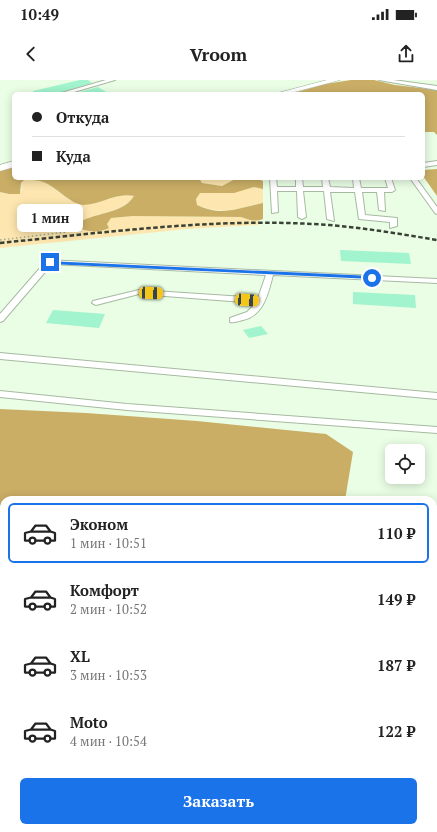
<!DOCTYPE html>
<html lang="ru">
<head>
<meta charset="utf-8">
<style>
	:root { --surface:#fff; --page:#f2f2f2; --text:#222; --muted:#767676; --line:#e0e0e0; --accent:#1a73e8 }
	body { margin:0; font-family:"PT Serif",serif; background:var(--page); color:var(--text); height:100vh; display:flex; flex-direction:column; font-size:15px; white-space:nowrap }
	* { box-sizing:border-box; margin:0 }
	p { font-size:13px; color:var(--muted) }
	.icon { flex:none; width:22px; height:22px; fill:none; stroke:currentColor; stroke-width:2; stroke-linecap:round; stroke-linejoin:round }
	.map { position:relative; flex:1; overflow:hidden }
	.panel { position:absolute; left:0px; top:416px; width:437px; height:336px; display:flex; flex-direction:column; background:var(--surface); border-radius:12px 12px 0 0; box-shadow:0 2px 10px #0003 }
	.panel>* { flex:none }
	.guide { position:absolute; left:12px; top:12px; width:413px; height:88px; border-radius:6px; box-shadow:0 2px 10px #0003; display:grid; align-content:center; height:88px; padding:0 20px; background:var(--surface) }
	.fabs { position:absolute; left:385px; top:364px; display:grid; gap:8px }
	.fabs a { display:grid; place-items:center; width:40px; height:40px; border-radius:6px; background:var(--surface); box-shadow:0 2px 10px #0003; font-size:20px }
	.end { position:absolute; width:18px; height:18px; margin:-9px; border:5px solid #1a73e8; background:#fff; box-shadow:0 0 0 2px #fff }
	.from { border-radius:50% }
	.bubble { position:absolute; height:28px; border-radius:6px; background:var(--surface); box-shadow:0 2px 10px #0003; font-size:13px; font-weight:700; line-height:28px; text-align:center }
	.car { position:absolute; width:12px; height:24px; margin:-12px -6px; border-radius:5px; box-shadow:0 0 3px 1px #0007; background:linear-gradient(#f5c518 24%,#345 0 40%,#f5c518 0 76%,#345 0 86%,#f5c518 0) }
	.guide b { display:flex; align-items:center; gap:14px; height:38px; font-size:15px }
	.guide b+b { border-top:1px solid var(--line) }
	.guide i { width:10px; height:10px; background:var(--text) }
	ul { padding:7px 0 0; list-style:none }
	li { display:flex; align-items:center; gap:12px; height:60px; margin:0 8px 6px; padding:0 12px; border:2px solid transparent; border-radius:6px }
	li div { flex:1 }
	li b { display:block; font-size:15px }
	li em { font-style:normal; font-weight:700 }
	li.current { border-color:var(--accent) }
	li>.icon { width:36px; height:36px; stroke-width:1.5 }
	.primary-button { display:flex; gap:8px; margin-top:auto; padding:8px 20px }
	.primary-button a { flex:1; height:46px; border-radius:6px; background:var(--accent); color:#fff; font-size:16px; font-weight:700; line-height:46px; text-align:center }
	.status { display:flex; justify-content:space-between; align-items:center; height:28px; padding:0 20px; background:var(--surface); direction:ltr }
	.status svg { height:11px; fill:currentColor }
	header { display:flex; justify-content:space-between; align-items:center; height:52px; padding:0 20px; background:var(--surface); font-size:18px; font-weight:700 }
	.map>svg:first-child { display:block }
	.green { fill:#fde6af }
	.forest { fill:#caae66 }
	.building { fill:#a1f4cd }
	.lines { fill:none; stroke-linecap:round; stroke-linejoin:round }
	.minor-casing { stroke:#a7b9a2; stroke-width:2 }
	.major-casing { stroke:#a7b9a2; stroke-width:1 }
	.path { stroke:#9aa996; stroke-width:1.5; stroke-dasharray:1.5 2.5; stroke-linecap:butt }
	.minor { fill:#fff; fill-rule:evenodd }
	.major { fill:#fff; fill-rule:evenodd }
	.rail { stroke:#384136; stroke-width:2.5; stroke-dasharray:4.5 2.5; stroke-linecap:butt }
	.route { fill:#1a73e8 }
</style>
</head>
<body>
<div class="status"><b>10:49</b><svg viewBox="0 0 49 12"><path d="M0 12V9h3v3zM5 12V6h3v6zM10 12V3h3v9zM15 12V0h3v12zM26 1h20v11H26zM47 4h2v5h-2z"/></svg></div>
<header><svg class="icon" aria-label="back" viewBox="0 0 24 24"><path d="M15 5l-7 7 7 7"/></svg>Vroom<svg class="icon" aria-label="share" viewBox="0 0 24 24"><path d="M12 15V3M7 8l5-5 5 5M5 13v7h14v-7"/></svg></header>
<div class="map">
<svg width="437" height="752" viewBox="0 0 437 752">
	<rect width="100%" height="100%" fill="#eafee5"/>
	<!-- green -->
	<path class="green" d="M 199,98 L 237,98 L 222,106 L 202,103 Z
		M 25,99 C 32,100 40,100 46,103 C 55,108 71,124 83,125 C 100,125 116,112 134,116 C 124,130 110,131 94,136 L 109,148 L 107,144 L 111,138 L 133,136 L 241,137 L 250,140 L 258,141 L 258,145 L 187,149 L 0,168 L 0,112 L 9,114 L 22,111 L 21,103 Z
		M 254,107 L 263,109 L 263,123 C 236,128 224,136 197,125 L 196,119 L 200,113 L 245,110 Z"/>
	<!-- forest -->
	<path class="forest" d="M 351,0 L 374,0 L 395,5 L 437,10 L 437,55 L 434,52 L 423,52 L 423,14 L 290,14 L 325,4 Z
		M 14,87 L 14,98 L 199,98 L 202,103 L 222,106 L 237,98 L 256,98 L 263,101 L 263,109 L 254,107 L 234,113 L 200,113 L 196,119 L 197,125 C 222,137 238,128 263,123 L 263,139 C 255,142 249,140 241,137 L 133,136 L 111,138 L 107,144 L 109,148 C 99,153 85,153 76,145 C 93,131 121,136 134,116 C 116,112 100,125 83,125 C 70,124 54,105 43,102 C 38,100 31,100 25,99 L 21,103 L 20,114 L 9,114 L 0,112 L 0,91 Z
		M 437,89 L 437,116 L 423,96 L 423,90 Z
		M 0,329 L 86,333 L 197,341 L 326,354 L 353,372 L 345,420 L 4,420 L 4,748 L 284,748 L 284,752 L 0,752 Z"/>
	<!-- building -->
	<path class="building" d="M 80,0 L 88,0 L 92,3 L 57,14 L 33,14 L 33,11 Z
		M 98,7 L 110,14 L 72,14 Z
		M 340,170 L 409,173 L 411,184 L 341,181 Z
		M 353,212 L 415,215 L 416,228 L 353,224 Z
		M 53,230 L 105,234 L 99,248 L 46,243 Z
		M 261,246 L 268,254 L 249,258 L 243,250 Z"/>
	<g class="lines">
		<!-- minor casing -->
		<g class="minor-casing">
			<path id="minor" d="M 106,0 L 115,0 L 67,14 L 58,14 Z
				M 379,0 L 393,0 L 437,6 L 437,10 Z
				M 437,81 L 437,85 L 423,87 L 423,83 Z
				M 270,98 L 276,98 L 277,107 L 296,107 L 296,98 L 302,98 L 303,107 L 323,107 L 322,98 L 328,98 L 330,107 L 354,108 L 353,98 L 359,98 L 361,108 L 388,108 L 385,98 L 391,98 L 395,110 L 392,112 L 384,112 L 385,131 L 379,130 L 377,112 L 362,112 L 365,135 L 397,138 L 397,146 L 390,148 L 390,142 L 359,139 L 355,112 L 330,112 L 334,141 L 327,139 L 324,111 L 303,111 L 306,137 L 302,139 L 298,137 L 297,111 L 277,111 L 278,132 L 272,133 Z
				M 410,98 L 416,98 L 437,127 L 437,134 L 435,133 Z
				M 47,180 L 437,199 L 437,203 L 273,195 C 268,214 264,235 243,240 C 238,241 234,243 230,242 L 230,238 L 247,232 L 256,223 L 139,214 L 96,225 L 92,223 L 93,221 L 139,210 L 258,218 L 266,195 L 52,184 L 3,241 L 0,242 L 0,234 Z
				M 0,273 L 437,313 L 437,319 L 0,279 Z
				M 0,311 L 127,324 L 437,347 L 437,353 L 127,330 L 0,317 Z"/>
		</g>
		<!-- major casing -->
		<g class="major-casing">
			<path id="major" d="M 327,0 L 340,0 L 287,14 L 274,14 Z
				M 14,81 L 14,87 L 0,91 L 0,85 Z"/>
		</g>
		<!-- path -->
		<path class="path" d="M 0,160 L 67,152"/>
		<!-- minor -->
		<use href="#minor" class="minor"/>
		<!-- major -->
		<use href="#major" class="major"/>
		<!-- rail -->
		<path class="rail" d="M 0,163 C 109,152 220,137 329,145 C 365,148 401,154 437,160"/>
	</g>
	<!-- route -->
	<path class="route" d="M 48,181 L 372,196 L 375,198 L 372,199 L 50,184 Z"/>
</svg>
<div class="fabs">
<a><svg class="icon" aria-label="locate" viewBox="0 0 24 24"><circle cx="12" cy="12" r="6"/><path d="M12 2v4M12 18v4M2 12h4M18 12h4"/></svg></a>
</div>
<i class="end from" style="left:372px;top:198px"></i>
<i class="end" style="left:50px;top:182px"></i>
<div class="bubble" style="left:17px;top:124px;width:66px">1 мин</div>
<i class="car" style="left:151px;top:213px;rotate:92deg"></i>
<i class="car" style="left:247px;top:220px;rotate:94deg"></i>
<div class="guide">
<b><i class="from"></i>Откуда</b>
<b><i></i>Куда</b>
</div>
<section class="panel">
<ul>
<li class="current"><svg class="icon" aria-label="car" viewBox="0 0 24 24"><path d="M5 17H2v-5l4-1 3-4h7l3 4 3 1v5h-3M9 17h6M6 11h13"/><circle cx="7" cy="17" r="2"/><circle cx="17" cy="17" r="2"/></svg><div><b>Эконом</b><p>1 мин · 10:51</p></div><em>110 ₽</em></li>
<li><svg class="icon" aria-label="car" viewBox="0 0 24 24"><path d="M5 17H2v-5l4-1 3-4h7l3 4 3 1v5h-3M9 17h6M6 11h13"/><circle cx="7" cy="17" r="2"/><circle cx="17" cy="17" r="2"/></svg><div><b>Комфорт</b><p>2 мин · 10:52</p></div><em>149 ₽</em></li>
<li><svg class="icon" aria-label="car" viewBox="0 0 24 24"><path d="M5 17H2v-5l4-1 3-4h7l3 4 3 1v5h-3M9 17h6M6 11h13"/><circle cx="7" cy="17" r="2"/><circle cx="17" cy="17" r="2"/></svg><div><b>XL</b><p>3 мин · 10:53</p></div><em>187 ₽</em></li>
<li><svg class="icon" aria-label="car" viewBox="0 0 24 24"><path d="M5 17H2v-5l4-1 3-4h7l3 4 3 1v5h-3M9 17h6M6 11h13"/><circle cx="7" cy="17" r="2"/><circle cx="17" cy="17" r="2"/></svg><div><b>Moto</b><p>4 мин · 10:54</p></div><em>122 ₽</em></li>
</ul>
<div class="primary-button"><a>Заказать</a></div>
</section>
</div>
</body>
</html>
